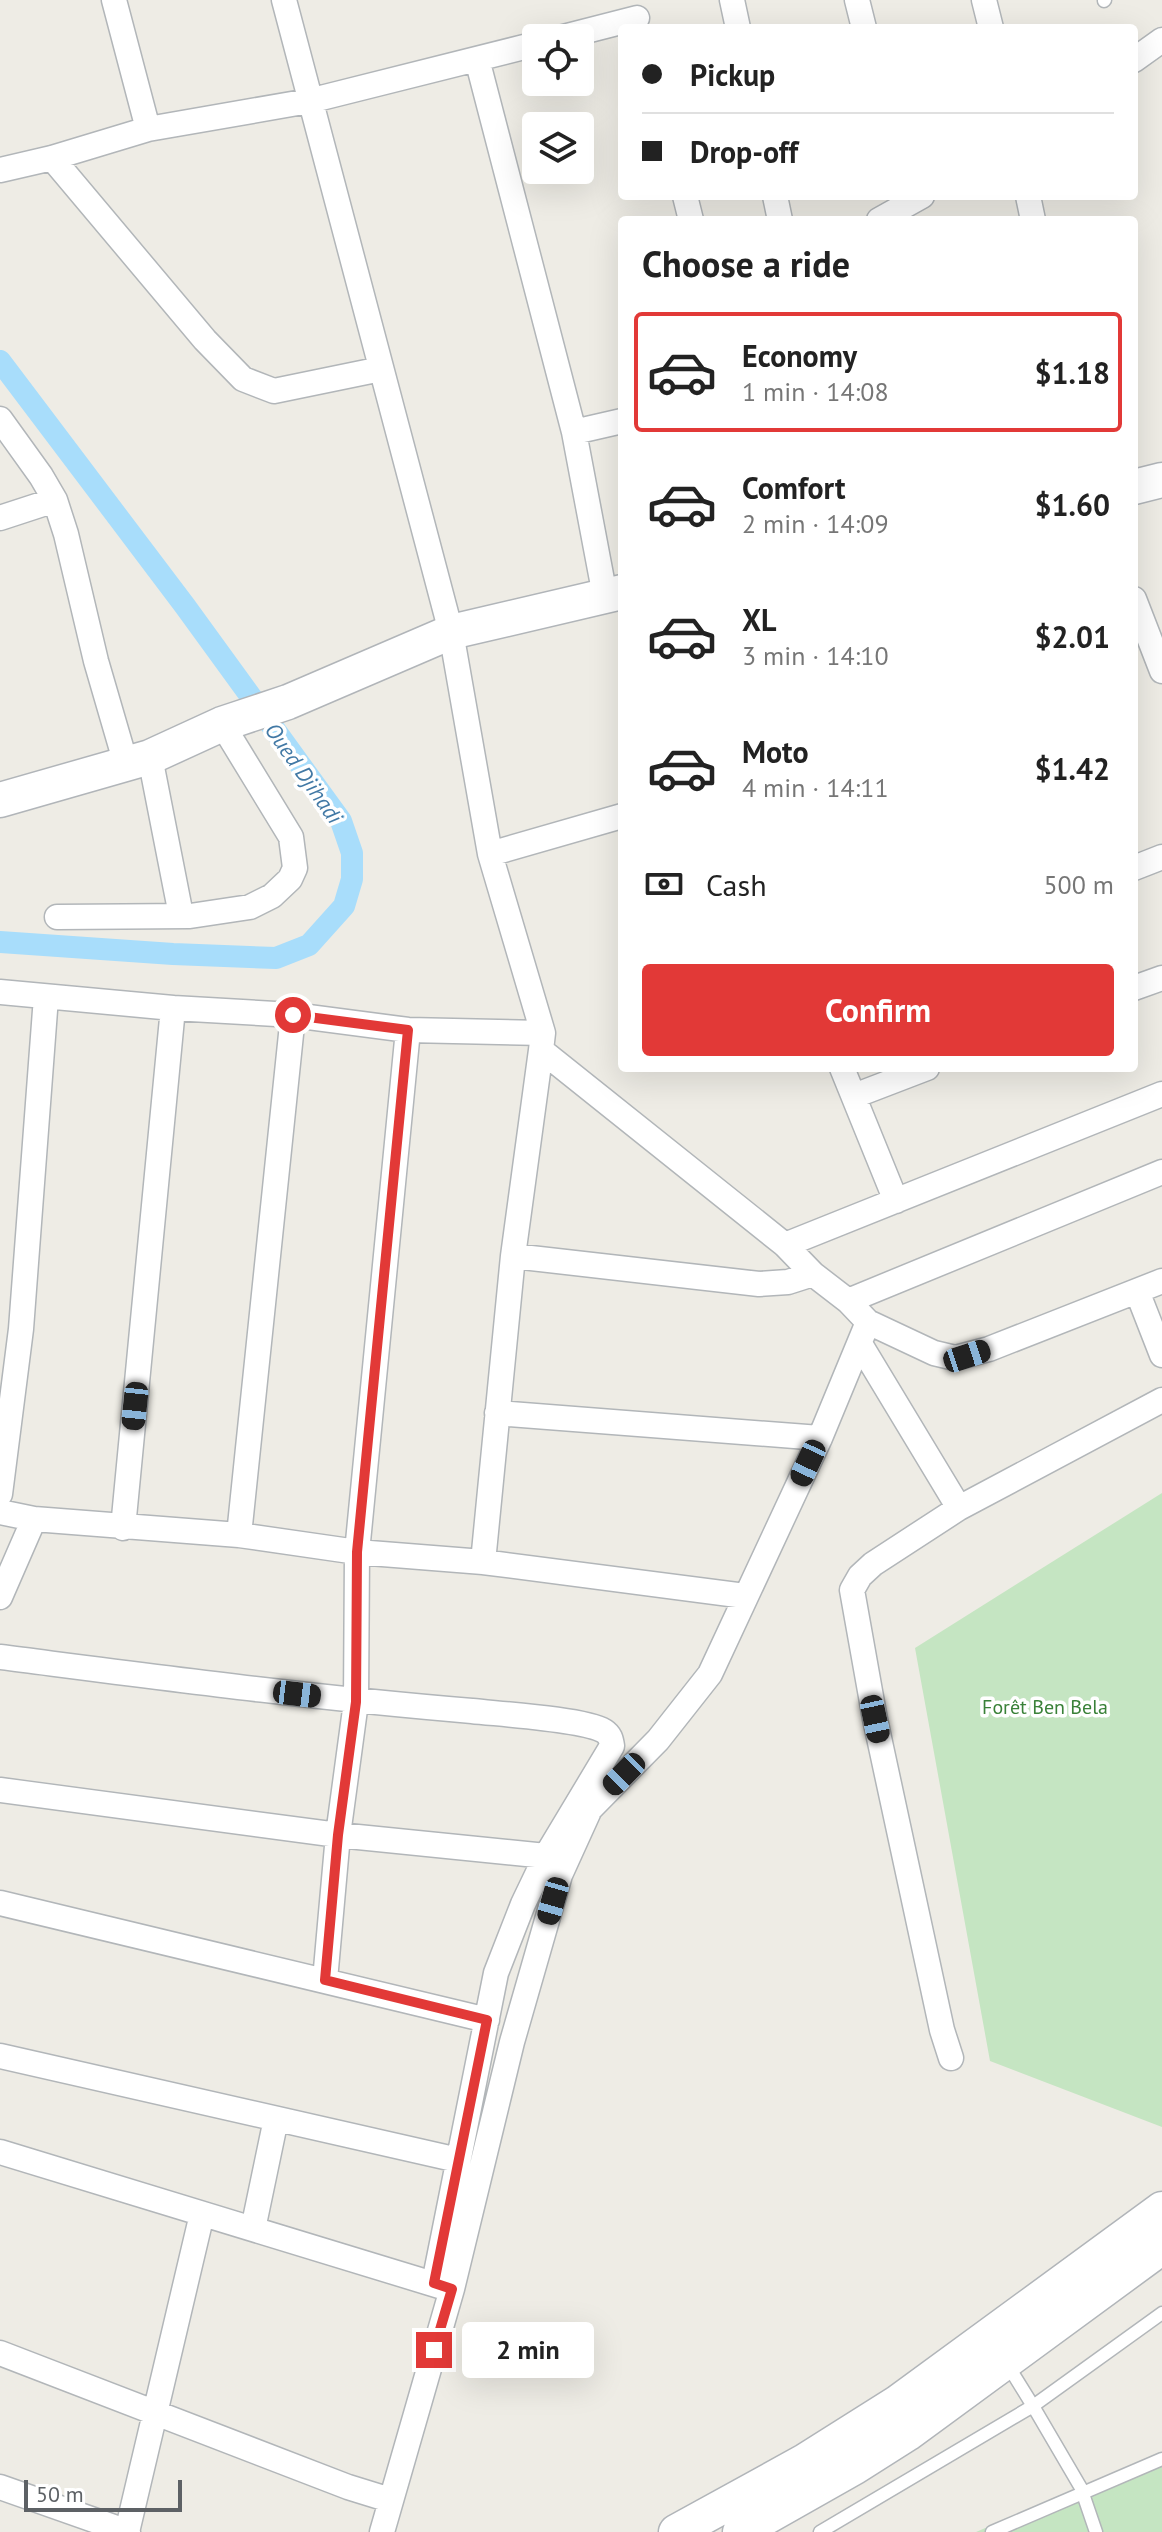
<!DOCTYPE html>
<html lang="en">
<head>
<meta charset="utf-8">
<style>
	:root { --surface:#fff; --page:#f2f2f2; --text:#222; --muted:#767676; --line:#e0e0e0; --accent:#e23937 }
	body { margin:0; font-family:"PT Sans",sans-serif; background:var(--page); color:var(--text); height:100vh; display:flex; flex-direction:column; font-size:30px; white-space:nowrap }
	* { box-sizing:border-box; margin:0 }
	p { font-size:26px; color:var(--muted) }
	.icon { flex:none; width:44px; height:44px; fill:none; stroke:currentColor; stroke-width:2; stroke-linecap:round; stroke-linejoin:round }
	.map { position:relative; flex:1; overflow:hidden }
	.sheet { position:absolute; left:618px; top:216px; width:520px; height:856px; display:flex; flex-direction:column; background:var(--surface); border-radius:8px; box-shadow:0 8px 32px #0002 }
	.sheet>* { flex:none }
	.guide { position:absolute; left:618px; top:24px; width:520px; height:176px; border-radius:8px; box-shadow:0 8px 32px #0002; display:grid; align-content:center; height:176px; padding:0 24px; background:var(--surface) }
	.buttons { position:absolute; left:522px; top:24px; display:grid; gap:16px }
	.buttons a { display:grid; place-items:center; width:72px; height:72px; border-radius:8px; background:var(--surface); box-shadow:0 8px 32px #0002; font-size:40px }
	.scale { position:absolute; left:24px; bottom:20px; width:158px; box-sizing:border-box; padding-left:8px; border:4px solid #5d6165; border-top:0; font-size:22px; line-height:28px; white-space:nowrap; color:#5d6165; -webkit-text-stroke:6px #fff; paint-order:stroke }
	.end { position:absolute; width:36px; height:36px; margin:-18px; border:10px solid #e23937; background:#fff; box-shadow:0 0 0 4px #fff }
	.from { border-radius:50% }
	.bubble { position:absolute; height:56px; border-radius:8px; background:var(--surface); box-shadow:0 8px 32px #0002; font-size:26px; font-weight:600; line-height:56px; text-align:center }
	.car { position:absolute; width:24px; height:48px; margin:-24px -12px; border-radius:10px; box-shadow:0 0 6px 2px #0007; background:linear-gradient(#222 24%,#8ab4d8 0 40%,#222 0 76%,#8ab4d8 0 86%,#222 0) }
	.guide b { display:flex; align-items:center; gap:28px; height:76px; font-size:30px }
	.guide b+b { border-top:2px solid var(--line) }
	.guide i { width:20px; height:20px; background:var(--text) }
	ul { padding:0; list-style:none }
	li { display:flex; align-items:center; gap:24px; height:120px; margin:0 16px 12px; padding:0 8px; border:4px solid transparent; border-radius:8px }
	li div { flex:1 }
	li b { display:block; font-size:30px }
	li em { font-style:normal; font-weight:600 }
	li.on { border-color:var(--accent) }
	li>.icon { width:72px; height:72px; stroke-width:1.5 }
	h2 { padding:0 24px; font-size:36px; line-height:96px }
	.pay { display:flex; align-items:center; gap:20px; height:88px; padding:0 24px; font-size:30px }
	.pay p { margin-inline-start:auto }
	.button { display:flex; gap:16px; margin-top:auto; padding:16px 24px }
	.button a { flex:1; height:92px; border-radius:8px; background:var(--accent); color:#fff; font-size:32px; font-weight:600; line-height:92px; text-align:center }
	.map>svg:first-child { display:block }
	.green { fill:#c5e5c2 }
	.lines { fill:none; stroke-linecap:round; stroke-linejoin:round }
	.canal { stroke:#a8ddfb; stroke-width:22 }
	.lane-casing { stroke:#b2b6b9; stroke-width:15 }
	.street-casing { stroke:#b2b6b9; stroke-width:27 }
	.secondary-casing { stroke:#b1b5b9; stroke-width:37 }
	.lane { stroke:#fff; stroke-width:12 }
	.street { stroke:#fff; stroke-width:24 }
	.secondary { stroke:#fff; stroke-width:34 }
	.route { stroke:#e23937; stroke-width:10 }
	.labels { text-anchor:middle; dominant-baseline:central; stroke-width:7; stroke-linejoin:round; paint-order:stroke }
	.park-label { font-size:20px; fill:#398138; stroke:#fff }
	.water-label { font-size:22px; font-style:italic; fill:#4279a5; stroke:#fff }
</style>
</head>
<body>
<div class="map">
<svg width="1162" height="2532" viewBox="0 0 1162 2532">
	<rect width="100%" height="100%" fill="#eeece5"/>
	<!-- green -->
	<path class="green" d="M 1162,1493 L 1162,2127 L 990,2061 L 915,1648 Z
		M 1162,2452 L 1162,2532 L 976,2532 Z"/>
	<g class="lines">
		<!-- canal -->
		<path class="canal" d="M 0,361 L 185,606 L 341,821 L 352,853 L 352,879 L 344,906 L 309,945 L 276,958 L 173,954 L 0,942"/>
		<!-- lane casing -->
		<g class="lane-casing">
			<path id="lane" d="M 1104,1 L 1105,0
				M 1007,2364 L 1033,2406 L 1162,2313
				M 820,2532 L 1033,2406 L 1081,2488 L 1096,2532
				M 992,2532 L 1162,2459"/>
		</g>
		<!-- street casing -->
		<g class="street-casing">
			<path id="street" d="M 114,0 L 148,129
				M 284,0 L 451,632 L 490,854 L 543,1033 L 541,1050 L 785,1245 L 813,1274 L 848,1301 L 868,1322 L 934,1353 L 955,1358 L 989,1349 L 1162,1281
				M 732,0 L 738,28
				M 857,0 L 864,28
				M 984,0 L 991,28
				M 559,38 L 637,18
				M 477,59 L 574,432 L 605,596
				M 1134,60 L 1162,40
				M 52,158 L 205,340 L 243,379 L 274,391 L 381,369
				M 0,170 L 52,158 L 148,129 L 309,101 L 536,44
				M 685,196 L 691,220
				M 775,196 L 780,220
				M 1028,196 L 1033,220
				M 879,220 L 922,196
				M 0,419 L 41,476 L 55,500 L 66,534 L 96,661 L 126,764
				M 574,432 L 622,421
				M 0,518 L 55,500
				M 1134,599 L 1162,671
				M 150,757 L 181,915
				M 490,854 L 622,816
				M 1134,868 L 1162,857
				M 57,917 L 190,916 L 250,907 L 272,896 L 290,879 L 295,868 L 291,837 L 222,724
				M 1134,988 L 1162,978
				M 0,992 L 173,1008 L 293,1015
				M 842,1068 L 896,1201
				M 854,1096 L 927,1068
				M 785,1245 L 1162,1094
				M 513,1256 L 759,1284 L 788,1282 L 813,1274
				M 1137,1291 L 1162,1355
				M 848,1301 L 1162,1172
				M 860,1344 L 959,1508
				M 497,1413 L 820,1438
				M 0,1494 L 21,1329 L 46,997
				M 0,1512 L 34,1519 L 239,1535 L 357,1552 L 483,1562 L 745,1596
				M 123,1528 L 173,1008
				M 239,1535 L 293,1015 L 408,1030 L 543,1033
				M 483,1562 L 513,1256 L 541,1050
				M 0,1597 L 34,1519
				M 0,1657 C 157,1677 314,1698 472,1711 C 498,1714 584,1719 604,1731 C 610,1735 611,1739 612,1746 L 546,1856 L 523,1904 L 496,1973 L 434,2283
				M 0,1790 L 338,1835 L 546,1856
				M 0,1903 L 487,2020
				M 325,1980 L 338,1835 L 356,1702 L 357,1552 L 408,1030
				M 0,2056 L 458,2160
				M 951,2058 L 942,2030 L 875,1719 L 852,1590 L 860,1576 L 873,1564 L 959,1508 L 1162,1400
				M 0,2152 L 446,2288
				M 253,2229 L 276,2119
				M 0,2353 L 348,2487 L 390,2500
				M 0,2487 L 128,2532
				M 127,2532 L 202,2214
				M 382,2532 L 452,2289 L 512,2042 L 560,1875 L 590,1809 L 658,1740 L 710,1674 L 820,1438 L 868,1322"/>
		</g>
		<!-- secondary casing -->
		<g class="secondary-casing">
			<path id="secondary" d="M 1134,487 L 1162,480
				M 0,800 L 150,757 L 222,724 L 288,702 L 451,632 L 622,592
				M 676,2532 L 805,2461 L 897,2403 L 1162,2209
				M 740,2532 L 855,2467 L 907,2434 L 1162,2247"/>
		</g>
		<!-- lane -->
		<use href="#lane" class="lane"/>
		<!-- street -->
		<use href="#street" class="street"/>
		<!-- secondary -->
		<use href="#secondary" class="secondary"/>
	</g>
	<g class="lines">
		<!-- route -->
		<path class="route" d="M 293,1015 L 408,1030 L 357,1552 L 356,1702 L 338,1835 L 325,1980 L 487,2020 L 434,2283 L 452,2289 L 434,2350"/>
	</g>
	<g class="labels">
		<!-- park labels -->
		<g class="park-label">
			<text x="1045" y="1707">Forêt Ben Bela</text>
		</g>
		<!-- water labels -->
		<g class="water-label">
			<text transform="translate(304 773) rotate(55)">Oued Djihadi</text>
		</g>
	</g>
</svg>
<div class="buttons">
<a><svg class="icon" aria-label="locate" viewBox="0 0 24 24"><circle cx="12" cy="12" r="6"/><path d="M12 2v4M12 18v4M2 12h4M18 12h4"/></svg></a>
<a><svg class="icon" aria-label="layers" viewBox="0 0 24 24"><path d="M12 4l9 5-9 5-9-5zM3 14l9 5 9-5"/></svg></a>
</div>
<div class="scale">50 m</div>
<i class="end from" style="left:293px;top:1015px"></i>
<i class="end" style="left:434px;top:2350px"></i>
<div class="bubble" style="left:462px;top:2322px;width:132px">2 min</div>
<i class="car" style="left:967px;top:1356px;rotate:72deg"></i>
<i class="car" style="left:135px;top:1406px;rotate:186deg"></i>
<i class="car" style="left:808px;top:1463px;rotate:205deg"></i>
<i class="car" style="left:297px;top:1694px;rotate:97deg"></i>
<i class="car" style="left:875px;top:1719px;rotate:168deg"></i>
<i class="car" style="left:624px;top:1774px;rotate:225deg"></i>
<i class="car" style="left:553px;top:1901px;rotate:196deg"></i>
<div class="guide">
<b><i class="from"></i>Pickup</b>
<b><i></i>Drop-off</b>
</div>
<section class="sheet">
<h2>Choose a ride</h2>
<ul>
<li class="on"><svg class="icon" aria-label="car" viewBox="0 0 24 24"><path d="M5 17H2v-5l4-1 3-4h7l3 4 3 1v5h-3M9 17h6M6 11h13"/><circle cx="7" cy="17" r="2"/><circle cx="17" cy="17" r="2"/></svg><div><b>Economy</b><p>1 min · 14:08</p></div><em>$1.18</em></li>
<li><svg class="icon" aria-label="car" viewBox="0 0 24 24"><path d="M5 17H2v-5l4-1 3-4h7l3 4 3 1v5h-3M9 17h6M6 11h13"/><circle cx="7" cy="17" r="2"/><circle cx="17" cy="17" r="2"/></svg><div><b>Comfort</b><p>2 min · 14:09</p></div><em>$1.60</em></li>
<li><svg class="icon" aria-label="car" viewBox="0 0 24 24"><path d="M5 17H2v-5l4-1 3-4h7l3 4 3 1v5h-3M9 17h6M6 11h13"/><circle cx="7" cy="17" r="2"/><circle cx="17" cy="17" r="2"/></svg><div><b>XL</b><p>3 min · 14:10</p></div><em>$2.01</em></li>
<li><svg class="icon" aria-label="car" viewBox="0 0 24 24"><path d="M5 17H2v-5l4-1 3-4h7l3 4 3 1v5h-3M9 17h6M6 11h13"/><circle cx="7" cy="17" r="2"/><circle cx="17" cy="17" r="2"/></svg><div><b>Moto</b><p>4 min · 14:11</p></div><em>$1.42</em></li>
</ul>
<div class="pay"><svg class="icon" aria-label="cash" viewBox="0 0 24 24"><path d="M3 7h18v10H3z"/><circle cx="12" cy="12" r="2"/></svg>Cash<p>500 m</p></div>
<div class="button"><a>Confirm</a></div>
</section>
</div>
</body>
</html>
